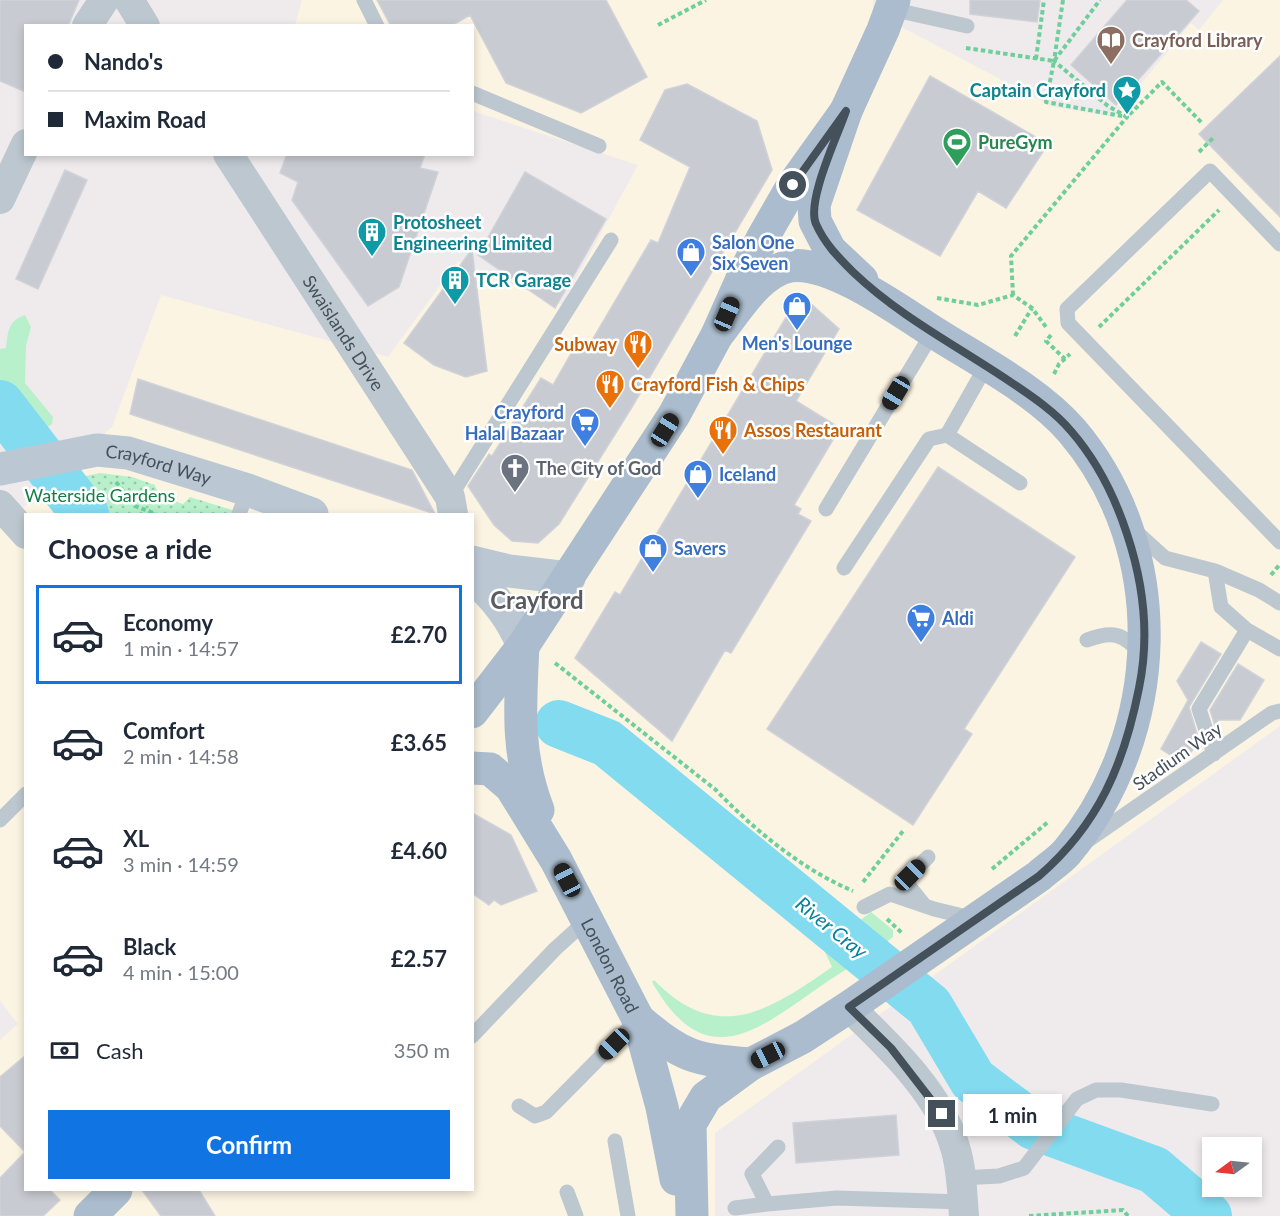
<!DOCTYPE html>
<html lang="en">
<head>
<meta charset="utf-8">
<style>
	:root { --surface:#fff; --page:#f2f2f3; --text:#1f2937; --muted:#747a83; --line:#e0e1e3; --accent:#1174e3 }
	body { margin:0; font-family:Lato,sans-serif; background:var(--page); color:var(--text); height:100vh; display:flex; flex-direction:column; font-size:22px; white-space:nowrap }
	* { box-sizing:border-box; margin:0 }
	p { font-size:20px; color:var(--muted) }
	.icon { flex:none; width:33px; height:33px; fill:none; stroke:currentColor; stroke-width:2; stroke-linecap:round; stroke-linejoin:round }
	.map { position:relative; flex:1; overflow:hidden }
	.details { position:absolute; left:24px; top:513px; width:450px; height:678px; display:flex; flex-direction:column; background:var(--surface); border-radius:0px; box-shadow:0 3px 9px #0003 }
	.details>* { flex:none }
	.banner { position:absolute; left:24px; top:24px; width:450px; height:132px; border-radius:0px; box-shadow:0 3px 9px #0003; display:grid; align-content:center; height:132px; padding:0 24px; background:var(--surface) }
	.needle { width:39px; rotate:255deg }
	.controls { position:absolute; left:1202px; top:1137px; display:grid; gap:12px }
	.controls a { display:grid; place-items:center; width:60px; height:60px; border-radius:0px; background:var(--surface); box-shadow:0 3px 9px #0003; font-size:30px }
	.end { position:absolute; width:27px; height:27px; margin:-14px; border:8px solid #44505a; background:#fff; box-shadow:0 0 0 3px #fff }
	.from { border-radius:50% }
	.bubble { position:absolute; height:42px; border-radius:0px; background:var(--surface); box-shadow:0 3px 9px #0003; font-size:20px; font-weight:700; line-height:42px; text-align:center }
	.car { position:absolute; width:18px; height:36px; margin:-18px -9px; border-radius:8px; box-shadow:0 0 4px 2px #0007; background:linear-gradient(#222 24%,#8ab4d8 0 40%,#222 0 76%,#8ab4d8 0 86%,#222 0) }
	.banner b { display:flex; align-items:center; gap:21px; height:57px; font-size:22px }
	.banner b+b { border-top:2px solid var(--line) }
	.banner i { width:15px; height:15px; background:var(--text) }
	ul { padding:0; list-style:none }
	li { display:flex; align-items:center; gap:18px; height:99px; margin:0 12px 9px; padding:0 12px; border:3px solid transparent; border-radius:0px }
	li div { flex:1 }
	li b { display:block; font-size:22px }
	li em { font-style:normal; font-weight:700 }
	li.selected { border-color:var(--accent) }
	li>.icon { width:54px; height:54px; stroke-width:1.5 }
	h2 { padding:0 24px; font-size:27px; line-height:72px }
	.pay { display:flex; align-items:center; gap:15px; height:66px; padding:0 24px; font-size:22px }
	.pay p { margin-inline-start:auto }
	.primary-button { display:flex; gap:12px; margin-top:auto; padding:12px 24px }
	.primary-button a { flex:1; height:69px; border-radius:0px; background:var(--accent); color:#fff; font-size:24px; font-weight:700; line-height:69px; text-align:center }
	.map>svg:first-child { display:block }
	.commercial { fill:#fcf4e2; fill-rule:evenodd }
	.green { fill:#b7f0cb }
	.park { fill:url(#park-dots) }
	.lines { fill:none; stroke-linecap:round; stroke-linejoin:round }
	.river { stroke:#82dbef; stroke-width:48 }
	.building { fill:#c8cbd1; stroke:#cfd2d8; stroke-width:1.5 }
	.path { stroke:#6ecf9c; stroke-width:4; stroke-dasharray:4.5 3; stroke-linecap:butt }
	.service { stroke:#bcc7cf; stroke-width:15 }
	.minor { stroke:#bcc7cf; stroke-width:30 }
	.secondary { stroke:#bbc8d4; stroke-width:33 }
	.primary { stroke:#aabccd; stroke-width:33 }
	.route { stroke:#44505a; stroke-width:8 }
	.labels { text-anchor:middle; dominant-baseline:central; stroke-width:5; stroke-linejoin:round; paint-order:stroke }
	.education-label { font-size:18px; font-weight:bold; fill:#785e54; stroke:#fff; text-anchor:start }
	.culture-label { font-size:18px; font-weight:bold; fill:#0d838f; stroke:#fff; text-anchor:start }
	.leisure-label { font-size:18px; font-weight:bold; fill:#27864d; stroke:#fff; text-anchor:start }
	.shop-label { font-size:18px; font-weight:bold; fill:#366cbe; stroke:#fff; text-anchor:start }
	.street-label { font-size:18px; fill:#44505a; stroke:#fff }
	.food-label { font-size:18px; font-weight:bold; fill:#c56008; stroke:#fff; text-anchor:start }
	.worship-label { font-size:18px; font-weight:bold; fill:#5b616d; stroke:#fff; text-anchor:start }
	.park-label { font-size:18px; fill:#137d44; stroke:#fff }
	.water-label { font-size:20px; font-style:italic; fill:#07819b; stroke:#fff }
	.district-label { font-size:24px; font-weight:bold; fill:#585c61; stroke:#fff }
</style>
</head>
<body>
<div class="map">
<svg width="1280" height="1216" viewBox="0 0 1280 1216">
	<defs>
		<pattern id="park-dots" width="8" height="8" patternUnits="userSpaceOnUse" patternTransform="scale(1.5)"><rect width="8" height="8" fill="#b7f0cb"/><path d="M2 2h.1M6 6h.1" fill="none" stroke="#96c5a8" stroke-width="1.8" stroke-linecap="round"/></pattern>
	</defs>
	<rect width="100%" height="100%" fill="#efebec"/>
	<!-- commercial -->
	<path class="commercial" d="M 302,0 L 873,0 L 873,12 L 1053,107 L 1114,117 L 1191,23 L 1199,30 L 1223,0 L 1280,0 L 1280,726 L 715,1133 L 715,1216 L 0,1216 L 0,1040 L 18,1024 L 0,1001 L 0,529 L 112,427 L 161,295 L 388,357 L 458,261 L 562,305 L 638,165 L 473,111 L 472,26 L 295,25 ZM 26,514 L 472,514 L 472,1190 L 26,1190 Z"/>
	<!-- green -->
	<path class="green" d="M 25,315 L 31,327 L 26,346 L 25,383 L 53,417 L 52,424 C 38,435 16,436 0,426 L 0,349 L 6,348 C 8,331 8,321 25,315 Z
		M 871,912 L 893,930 L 893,937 C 871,956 845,969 821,986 C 755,1032 705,1075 652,982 L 654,980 C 718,1046 770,1010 832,967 L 823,948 Z"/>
	<!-- park -->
	<path class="park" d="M 100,473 L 132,477 L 155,485 L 159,496 L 183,504 L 190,497 L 245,514 L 56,514 L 37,486 Z"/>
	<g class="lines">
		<!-- river -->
		<path class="river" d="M 0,404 L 85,514
			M 559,724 L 607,743 L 929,1006 L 973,1080 L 1034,1126 L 1154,1170 L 1208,1216"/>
	</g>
	<!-- building -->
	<path class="building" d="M 0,0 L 79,0 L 68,26 L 26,26 L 26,92 L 0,81 Z
		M 377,0 L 606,0 L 647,77 L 581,113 L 506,83 L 470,15 L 451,26 L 391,26 Z
		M 970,0 L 1040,0 L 1037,22 L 970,14 Z
		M 1127,0 L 1186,0 L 1199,11 L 1116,105 L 1071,65 Z
		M 1280,56 L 1280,217 L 1199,134 Z
		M 930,76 L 1048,144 L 1006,208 L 978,191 L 940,256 L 857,210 Z
		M 687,84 L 757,121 L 772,170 L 632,407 L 559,524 L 538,543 L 512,541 L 494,525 L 468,486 L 489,454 L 492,456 L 541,378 L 553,385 L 577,343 L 587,349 L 651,240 L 658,243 L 690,167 L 640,140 L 665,90 Z
		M 287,154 L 425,154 L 420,168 L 438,172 L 399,287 L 368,306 L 292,200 L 298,182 L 280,173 Z
		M 65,170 L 87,180 L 38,289 L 16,279 Z
		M 525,172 L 606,219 L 555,308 L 478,255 Z
		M 472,249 L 487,371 L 466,377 L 434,365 L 404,343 Z
		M 800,294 L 839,329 L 796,401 L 840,428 L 794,505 L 801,509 L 798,514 L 811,521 L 731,653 L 725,650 L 672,741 L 575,658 L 615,592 L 620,595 Z
		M 138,379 L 412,470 L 435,514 L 130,414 Z
		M 938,467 L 1075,557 L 964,729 L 972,734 L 913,825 L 767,729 Z
		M 1201,642 L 1221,654 L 1189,707 L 1201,747 L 1199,751 L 1194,748 L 1183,763 L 1161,749 L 1188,700 L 1177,681 Z
		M 1238,664 L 1264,680 L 1240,720 L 1218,720 L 1215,726 L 1210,710 Z
		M 472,813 L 511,835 L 537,891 L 501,905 L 494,900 L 489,905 L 472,893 Z
		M 26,1055 L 26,1190 L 50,1190 L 60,1200 L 43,1216 L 0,1216 L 0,1178 L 25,1152 L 0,1126 L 0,1077 Z
		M 896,1115 L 899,1155 L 796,1163 L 793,1123 Z
		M 142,1190 L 199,1190 L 215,1216 L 161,1216 Z"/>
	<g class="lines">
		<!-- path -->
		<path class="path" d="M 1063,0 L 1054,61 L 1108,106 L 1127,117 L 1162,82 L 1202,123
			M 658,25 L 706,0
			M 966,48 L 1054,61
			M 1036,59 L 1044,0
			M 1199,152 L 1215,136
			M 1013,295 L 1011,256 L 1127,117 L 1046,102 L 1054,61 L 1100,0
			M 937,298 L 978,305 L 1013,295 L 1032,308 L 1046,327
			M 1099,327 L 1219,210
			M 1051,335 L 1046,341 L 1065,359
			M 1015,336 L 1032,308
			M 1054,374 L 1059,364 L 1070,354
			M 116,482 L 135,506 L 156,514
			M 1271,575 L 1280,564
			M 555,663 L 716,790 C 754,830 803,870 853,891
			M 992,869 L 1048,822
			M 863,882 L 903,831
			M 887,919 L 903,934
			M 1029,1216 L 1123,1210 L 1128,1216"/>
		<!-- service -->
		<path class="service" d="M 364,0 L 377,26
			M 891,9 L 967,26
			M 472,93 L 599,146
			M 1280,244 L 1210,171 L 1067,309 L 1068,323 L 1280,542
			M 947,435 L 986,366
			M 450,497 L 611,240
			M 826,509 L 933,332
			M 239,514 L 248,490
			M 1133,529 L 1165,558 L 1215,571 L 1259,590 L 1280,603
			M 844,568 L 929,439 L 947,435 L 1020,483
			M 1215,571 L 1221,607 L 1247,630
			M 1087,640 C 1114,630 1123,634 1142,654
			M 1214,754 L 1199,709 L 1247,630 L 1280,649
			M 0,820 L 26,794
			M 1084,843 L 1272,713 L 1280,711
			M 924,905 L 908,885 L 910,875 L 928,857
			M 864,907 L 890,894 L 934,909 L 975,919
			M 472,1036 L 555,949 L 587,920
			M 519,1106 L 535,1116 L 546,1112 L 638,1019
			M 615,1141 L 628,1216
			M 778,1147 L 752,1174 L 767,1204 L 837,1198 L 963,1202
			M 961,1178 L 999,1176 L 1024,1168 L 1077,1099 L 1096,1090 L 1121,1090 L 1212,1104
			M 567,1192 L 576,1216
			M 735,1208 L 767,1204"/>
		<!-- minor -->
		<g class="minor">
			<path d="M 129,0 L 145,26"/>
			<path d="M 87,26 L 104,0"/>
			<path id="s1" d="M 228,154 L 450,497 L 453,514"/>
			<path d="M 0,199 L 26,144"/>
			<path d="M 0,505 L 26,534"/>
			<path d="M 849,1007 C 888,1045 940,1093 955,1147 C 962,1169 962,1193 964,1216"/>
		</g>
		<!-- secondary -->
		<g class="secondary">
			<path id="s2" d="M 0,469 L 97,450 L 128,453 L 248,490 L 312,514"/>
			<path d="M 472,562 L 509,571 L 569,578"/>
			<path d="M 472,577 C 496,597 512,618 523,646"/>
		</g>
		<!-- primary -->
		<g class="primary">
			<path d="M 862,280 L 830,250 L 815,221 L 814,205 L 846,111 L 883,30 L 894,0"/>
			<path d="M 523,646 C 520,706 516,753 538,810"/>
			<path d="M 472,712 L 523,646 L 674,415 L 717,335 L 746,270 L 762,239 L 793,185 L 846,111"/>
			<path id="s3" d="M 472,768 L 490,769 L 511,787 L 556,860 L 638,1019 L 662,1107 L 676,1179"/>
			<path d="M 638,1019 C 681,1057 695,1060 751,1064"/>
			<path d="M 90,1216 L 116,1190"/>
			<path d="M 692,1216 L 690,1124 L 706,1097 L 751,1064 L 803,1037 L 849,1007 L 1039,876 C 1048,868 1059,861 1067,852 C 1165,734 1173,550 1072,431 C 1035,388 971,357 924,326 C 893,306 828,260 790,266 C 758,272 736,312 717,335"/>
		</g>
	</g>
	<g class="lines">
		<!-- route -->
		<path class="route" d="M 793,185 L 846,111 C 838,135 806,201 816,224 C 825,244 838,257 853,272 C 900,317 959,347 1012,383 C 1033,397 1055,412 1071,431 C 1097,461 1115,497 1127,534 C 1144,585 1150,635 1139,688 C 1124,764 1099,824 1039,876 L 849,1007 L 891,1048 L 942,1114"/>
	</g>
	<!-- icons -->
	<defs>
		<g id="library-pin" transform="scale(1.5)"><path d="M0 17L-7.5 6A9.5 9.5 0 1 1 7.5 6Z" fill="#8d6e63" stroke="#fff"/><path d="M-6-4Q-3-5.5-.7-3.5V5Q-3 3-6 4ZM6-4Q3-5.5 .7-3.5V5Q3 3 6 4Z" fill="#fff"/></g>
		<g id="sight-pin" transform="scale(1.5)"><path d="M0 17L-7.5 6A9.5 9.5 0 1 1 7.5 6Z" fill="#0f9aa8" stroke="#fff"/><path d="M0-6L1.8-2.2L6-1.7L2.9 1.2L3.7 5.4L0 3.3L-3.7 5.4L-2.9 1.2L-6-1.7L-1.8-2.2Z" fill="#fff"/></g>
		<g id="stadium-pin" transform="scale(1.5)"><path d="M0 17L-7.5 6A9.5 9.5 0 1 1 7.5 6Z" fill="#2e9e5b" stroke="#fff"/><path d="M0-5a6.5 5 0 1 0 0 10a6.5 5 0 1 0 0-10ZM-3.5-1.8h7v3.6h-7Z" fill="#fff"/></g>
		<g id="building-pin" transform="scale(1.5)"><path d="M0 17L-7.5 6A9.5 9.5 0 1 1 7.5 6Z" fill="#0f9aa8" stroke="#fff"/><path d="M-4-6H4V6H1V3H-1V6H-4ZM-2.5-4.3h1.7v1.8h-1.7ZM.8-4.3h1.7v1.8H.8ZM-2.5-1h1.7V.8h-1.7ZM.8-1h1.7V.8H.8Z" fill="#fff"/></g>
		<g id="shop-pin" transform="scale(1.5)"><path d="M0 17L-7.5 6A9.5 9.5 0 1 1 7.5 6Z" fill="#3f7fe0" stroke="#fff"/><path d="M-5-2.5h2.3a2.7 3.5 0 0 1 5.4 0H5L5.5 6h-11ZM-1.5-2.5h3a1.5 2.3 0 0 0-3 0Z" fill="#fff"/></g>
		<g id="restaurant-pin" transform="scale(1.5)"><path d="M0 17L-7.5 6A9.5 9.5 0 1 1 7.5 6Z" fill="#e8710a" stroke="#fff"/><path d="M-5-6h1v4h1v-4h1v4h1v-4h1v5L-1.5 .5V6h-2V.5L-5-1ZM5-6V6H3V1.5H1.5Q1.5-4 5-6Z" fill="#fff"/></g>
		<g id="supermarket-pin" transform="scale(1.5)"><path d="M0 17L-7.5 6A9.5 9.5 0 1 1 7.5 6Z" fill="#3f7fe0" stroke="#fff"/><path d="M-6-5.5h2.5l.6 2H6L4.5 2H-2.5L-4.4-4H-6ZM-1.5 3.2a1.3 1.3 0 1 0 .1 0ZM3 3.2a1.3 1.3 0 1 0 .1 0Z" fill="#fff"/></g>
		<g id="church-pin" transform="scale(1.5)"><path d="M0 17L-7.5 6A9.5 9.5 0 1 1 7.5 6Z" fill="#6b7280" stroke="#fff"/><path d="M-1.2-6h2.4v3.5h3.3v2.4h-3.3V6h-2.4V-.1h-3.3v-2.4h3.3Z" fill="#fff"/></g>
	</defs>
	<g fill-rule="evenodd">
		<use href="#library-pin" x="1111" y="40"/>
		<use href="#sight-pin" x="1127" y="90"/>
		<use href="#stadium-pin" x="957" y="142"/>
		<use href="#building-pin" x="372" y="232"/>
		<use href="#shop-pin" x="691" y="252"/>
		<use href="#building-pin" x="455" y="280"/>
		<use href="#shop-pin" x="797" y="306"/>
		<use href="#restaurant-pin" x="638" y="344"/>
		<use href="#restaurant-pin" x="610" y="384"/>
		<use href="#supermarket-pin" x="585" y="422"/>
		<use href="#restaurant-pin" x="723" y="430"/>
		<use href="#church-pin" x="515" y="468"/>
		<use href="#shop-pin" x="698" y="474"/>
		<use href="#shop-pin" x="653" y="548"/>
		<use href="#supermarket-pin" x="921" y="618"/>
	</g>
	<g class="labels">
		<!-- education labels -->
		<g class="education-label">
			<text x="1132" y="40">Crayford Library</text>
		</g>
		<!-- culture labels -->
		<g class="culture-label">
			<text x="1106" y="90" text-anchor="end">Captain Crayford</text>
			<text x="393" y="222">Protosheet<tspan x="393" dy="21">Engineering Limited</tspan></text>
			<text x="476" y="280">TCR Garage</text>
		</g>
		<!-- leisure labels -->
		<g class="leisure-label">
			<text x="978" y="142">PureGym</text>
		</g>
		<!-- shop labels -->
		<g class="shop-label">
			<text x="712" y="242">Salon One<tspan x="712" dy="21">Six Seven</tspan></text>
			<text x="797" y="343" text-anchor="middle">Men's Lounge</text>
			<text x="564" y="412" text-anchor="end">Crayford<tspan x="564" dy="21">Halal Bazaar</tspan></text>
			<text x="719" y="474">Iceland</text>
			<text x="674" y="548">Savers</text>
			<text x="942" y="618">Aldi</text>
		</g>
		<!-- street labels -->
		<g class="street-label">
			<text stroke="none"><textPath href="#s1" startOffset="213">Swaislands Drive</textPath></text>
			<text stroke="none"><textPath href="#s2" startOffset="162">Crayford Way</textPath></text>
			<text transform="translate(1177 756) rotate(-35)">Stadium Way</text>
			<text stroke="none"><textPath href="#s3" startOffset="250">London Road</textPath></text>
		</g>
		<!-- food labels -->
		<g class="food-label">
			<text x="617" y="344" text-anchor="end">Subway</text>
			<text x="631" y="384">Crayford Fish &amp; Chips</text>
			<text x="744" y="430">Assos Restaurant</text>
		</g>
		<!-- worship labels -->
		<g class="worship-label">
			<text x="536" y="468">The City of God</text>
		</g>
		<!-- park labels -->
		<g class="park-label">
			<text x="100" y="495">Waterside Gardens</text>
		</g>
		<!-- water labels -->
		<g class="water-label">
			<text transform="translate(832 927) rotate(39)">River Cray</text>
		</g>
		<!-- district labels -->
		<g class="district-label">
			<text x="537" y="599">Crayford</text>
		</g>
	</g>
</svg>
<div class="controls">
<a><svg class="needle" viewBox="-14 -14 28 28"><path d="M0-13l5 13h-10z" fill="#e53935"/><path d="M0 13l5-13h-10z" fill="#747a83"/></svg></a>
</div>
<i class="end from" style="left:793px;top:185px"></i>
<i class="end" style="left:942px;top:1114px"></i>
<div class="bubble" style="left:963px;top:1094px;width:99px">1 min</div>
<i class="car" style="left:727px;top:314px;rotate:23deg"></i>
<i class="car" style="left:896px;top:393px;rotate:211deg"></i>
<i class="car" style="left:665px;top:430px;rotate:32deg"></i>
<i class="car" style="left:910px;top:875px;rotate:45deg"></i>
<i class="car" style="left:567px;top:880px;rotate:332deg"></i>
<i class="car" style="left:614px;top:1044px;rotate:225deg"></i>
<i class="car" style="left:768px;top:1055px;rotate:243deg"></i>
<div class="banner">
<b><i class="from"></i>Nando's</b>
<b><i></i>Maxim Road</b>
</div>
<section class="details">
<h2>Choose a ride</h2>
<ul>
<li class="selected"><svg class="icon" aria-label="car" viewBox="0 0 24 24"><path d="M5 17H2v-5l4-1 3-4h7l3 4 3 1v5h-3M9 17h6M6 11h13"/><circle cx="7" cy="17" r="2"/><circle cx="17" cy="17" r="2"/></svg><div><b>Economy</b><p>1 min · 14:57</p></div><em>£2.70</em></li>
<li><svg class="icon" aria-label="car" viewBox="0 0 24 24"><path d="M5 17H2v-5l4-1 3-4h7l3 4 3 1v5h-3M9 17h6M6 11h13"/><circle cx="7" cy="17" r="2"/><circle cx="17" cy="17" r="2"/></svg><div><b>Comfort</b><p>2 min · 14:58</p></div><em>£3.65</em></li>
<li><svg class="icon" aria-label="car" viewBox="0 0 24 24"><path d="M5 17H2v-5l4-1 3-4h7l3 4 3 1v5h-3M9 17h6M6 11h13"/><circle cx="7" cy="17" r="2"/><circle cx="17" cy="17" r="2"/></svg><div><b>XL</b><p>3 min · 14:59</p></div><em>£4.60</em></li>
<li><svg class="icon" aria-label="car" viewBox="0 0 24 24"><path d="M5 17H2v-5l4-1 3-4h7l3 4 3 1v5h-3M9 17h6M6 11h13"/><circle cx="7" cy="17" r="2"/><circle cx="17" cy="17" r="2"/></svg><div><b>Black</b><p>4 min · 15:00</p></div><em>£2.57</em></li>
</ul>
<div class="pay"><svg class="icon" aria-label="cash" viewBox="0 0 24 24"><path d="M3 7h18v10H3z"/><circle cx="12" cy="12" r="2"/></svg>Cash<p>350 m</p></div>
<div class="primary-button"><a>Confirm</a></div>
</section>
</div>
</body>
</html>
